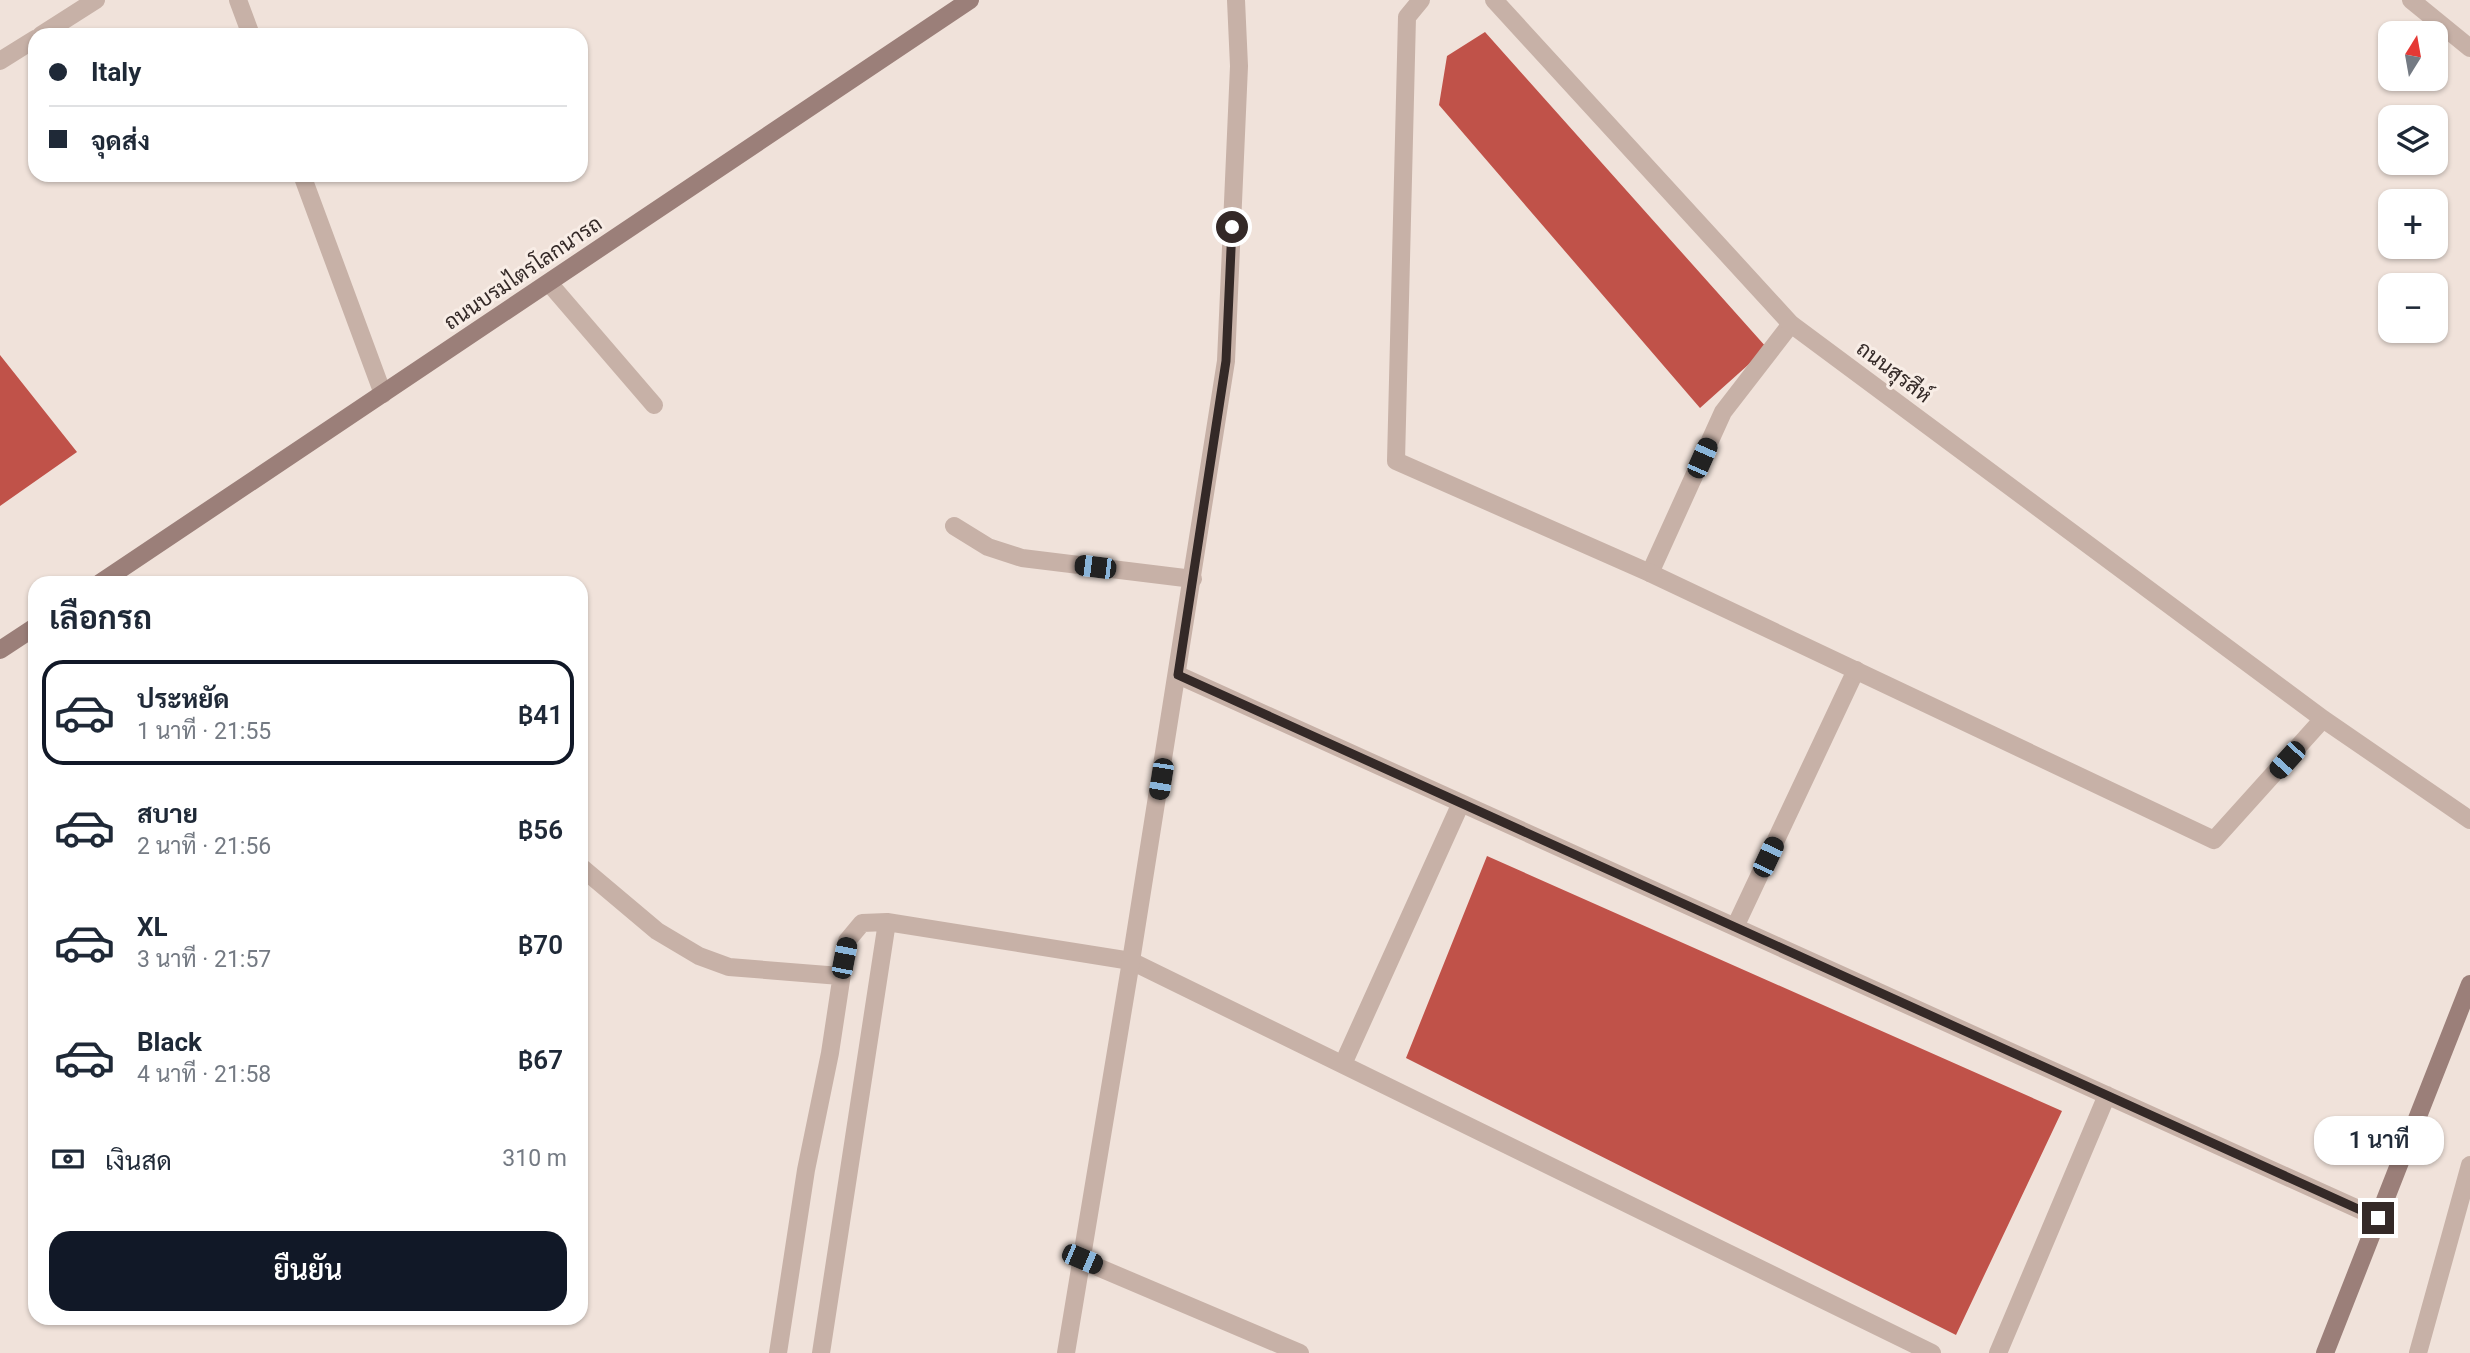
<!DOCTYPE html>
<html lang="th">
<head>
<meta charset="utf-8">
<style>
	:root { --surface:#fff; --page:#f2f2f3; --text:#1f2937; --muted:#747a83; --line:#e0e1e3; --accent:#111827 }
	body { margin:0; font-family:Roboto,Sarabun,sans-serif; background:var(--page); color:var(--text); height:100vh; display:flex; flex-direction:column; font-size:26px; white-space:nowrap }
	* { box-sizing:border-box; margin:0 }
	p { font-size:23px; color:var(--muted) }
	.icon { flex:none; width:38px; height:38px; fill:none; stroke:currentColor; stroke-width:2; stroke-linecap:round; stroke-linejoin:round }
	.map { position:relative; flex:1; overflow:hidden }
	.sheet { position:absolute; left:28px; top:576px; width:560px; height:749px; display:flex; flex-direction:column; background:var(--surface); border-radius:21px; box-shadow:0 2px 5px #0004 }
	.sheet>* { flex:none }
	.guide { position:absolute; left:28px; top:28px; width:560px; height:154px; border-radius:21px; box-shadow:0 2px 5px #0004; display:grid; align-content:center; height:154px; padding:0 21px; background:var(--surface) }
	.needle { width:46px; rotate:11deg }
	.buttons { position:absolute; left:2378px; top:21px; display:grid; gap:14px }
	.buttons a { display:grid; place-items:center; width:70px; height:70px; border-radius:14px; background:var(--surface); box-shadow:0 2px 5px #0004; font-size:35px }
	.end { position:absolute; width:32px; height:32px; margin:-16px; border:9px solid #342927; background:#fff; box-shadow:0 0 0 4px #fff }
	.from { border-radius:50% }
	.bubble { position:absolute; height:49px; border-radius:21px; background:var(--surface); box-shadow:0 2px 5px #0004; font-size:23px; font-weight:600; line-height:49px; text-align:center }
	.car { position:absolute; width:21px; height:42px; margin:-21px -10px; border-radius:9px; box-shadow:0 0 5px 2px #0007; background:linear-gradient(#222 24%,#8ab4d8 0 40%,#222 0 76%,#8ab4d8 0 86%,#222 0) }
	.guide b { display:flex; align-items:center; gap:24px; height:66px; font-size:26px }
	.guide b+b { border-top:2px solid var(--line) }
	.guide i { width:18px; height:18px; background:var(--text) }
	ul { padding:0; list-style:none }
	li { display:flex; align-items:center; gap:21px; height:105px; margin:0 14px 10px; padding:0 7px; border:4px solid transparent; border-radius:21px }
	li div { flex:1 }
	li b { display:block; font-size:26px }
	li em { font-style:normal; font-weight:600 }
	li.selected { border-color:var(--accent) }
	li>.icon { width:63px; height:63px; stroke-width:1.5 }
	h2 { padding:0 21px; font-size:32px; line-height:84px }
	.pay { display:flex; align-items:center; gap:18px; height:77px; padding:0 21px; font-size:26px }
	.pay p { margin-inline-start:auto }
	.action { display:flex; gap:14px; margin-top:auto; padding:14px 21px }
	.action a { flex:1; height:80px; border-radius:21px; background:var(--accent); color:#fff; font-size:28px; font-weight:600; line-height:80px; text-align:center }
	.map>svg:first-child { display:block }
	.building { fill:#c05249 }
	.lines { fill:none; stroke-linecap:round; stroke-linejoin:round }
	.service { stroke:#c7b1a7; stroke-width:18 }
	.minor { stroke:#c7b1a7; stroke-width:18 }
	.tertiary { stroke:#c7b1a7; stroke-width:18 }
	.secondary { stroke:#9b7f79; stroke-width:18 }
	.route { stroke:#342927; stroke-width:9 }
	.labels { text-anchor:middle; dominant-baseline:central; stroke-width:6; stroke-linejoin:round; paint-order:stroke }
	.street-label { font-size:21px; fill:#342927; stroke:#f8ede6 }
</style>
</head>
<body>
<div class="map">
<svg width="2470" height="1353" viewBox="0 0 2470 1353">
	<rect width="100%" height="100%" fill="#f0e2da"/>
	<!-- building -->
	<path class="building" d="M 1485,32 L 1767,348 L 1700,408 L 1439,105 L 1447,56 Z
		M 0,355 L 77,452 L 0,506 Z
		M 1487,856 L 2062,1111 L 1956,1335 L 1406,1058 Z"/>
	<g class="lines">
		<!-- service -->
		<path class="service" d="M 238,0 L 251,35
			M 41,35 L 96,0
			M 0,61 L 35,39
			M 302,175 L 383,394
			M 549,283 L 654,405
			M 954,526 L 988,547 L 1022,558 L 1193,579
			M 1650,573 L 1723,412 L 1791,324
			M 1178,675 L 2378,1218
			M 581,867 L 657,931 L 699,956 L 729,967 L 840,976
			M 1735,927 L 1856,670
			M 1343,1064 L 1461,803
			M 778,1353 L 806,1170 L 830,1053 L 847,941 L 862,923 L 887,922 L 1131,961 L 1932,1353
			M 821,1353 L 887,922
			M 1998,1353 L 2107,1095
			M 2418,1353 L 2470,1165"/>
		<!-- minor -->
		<path class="minor" d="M 2411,0 L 2470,48
			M 1081,1260 L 1300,1353
			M 1066,1353 L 1131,961 L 1226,361 L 1239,66 L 1236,0"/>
		<!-- tertiary -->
		<path class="tertiary" d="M 1421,0 L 1407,17 L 1396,461 L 1650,573 L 2214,840 L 2323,719
			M 1494,0 L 1791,324 L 2323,719 L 2470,820"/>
		<!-- secondary -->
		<path class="secondary" d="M 100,583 L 970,0
			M 0,650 L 35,627
			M 2325,1353 L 2470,984"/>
	</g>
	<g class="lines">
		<!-- route -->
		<path class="route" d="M 1232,227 L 1226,361 L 1178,675 L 2378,1218"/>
	</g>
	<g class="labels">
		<!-- street labels -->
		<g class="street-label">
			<text transform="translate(523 273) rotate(-34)">ถนนบรมไตรโลกนารถ</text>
			<text transform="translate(1894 372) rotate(37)">ถนนสุรสีห์</text>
		</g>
	</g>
</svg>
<div class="buttons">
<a><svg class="needle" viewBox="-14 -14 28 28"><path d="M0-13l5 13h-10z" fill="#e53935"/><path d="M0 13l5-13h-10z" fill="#747a83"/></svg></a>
<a><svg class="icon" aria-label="layers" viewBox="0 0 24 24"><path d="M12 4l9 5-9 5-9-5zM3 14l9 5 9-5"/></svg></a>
<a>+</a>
<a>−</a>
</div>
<i class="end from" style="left:1232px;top:227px"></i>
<i class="end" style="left:2378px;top:1218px"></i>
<div class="bubble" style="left:2314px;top:1116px;width:130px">1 นาที</div>
<i class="car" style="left:1702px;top:458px;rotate:24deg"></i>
<i class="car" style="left:1095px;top:567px;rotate:277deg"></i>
<i class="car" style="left:2287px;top:760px;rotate:222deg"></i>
<i class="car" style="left:1161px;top:779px;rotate:189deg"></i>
<i class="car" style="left:1768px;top:857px;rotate:25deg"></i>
<i class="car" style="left:844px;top:958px;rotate:11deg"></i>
<i class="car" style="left:1082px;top:1259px;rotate:113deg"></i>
<div class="guide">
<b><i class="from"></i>Italy</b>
<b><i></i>จุดส่ง</b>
</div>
<section class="sheet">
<h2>เลือกรถ</h2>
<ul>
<li class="selected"><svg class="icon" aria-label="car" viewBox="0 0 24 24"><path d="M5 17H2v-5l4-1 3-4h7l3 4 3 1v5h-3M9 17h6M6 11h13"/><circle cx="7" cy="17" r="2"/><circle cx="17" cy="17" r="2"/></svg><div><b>ประหยัด</b><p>1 นาที · 21:55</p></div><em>฿41</em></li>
<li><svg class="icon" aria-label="car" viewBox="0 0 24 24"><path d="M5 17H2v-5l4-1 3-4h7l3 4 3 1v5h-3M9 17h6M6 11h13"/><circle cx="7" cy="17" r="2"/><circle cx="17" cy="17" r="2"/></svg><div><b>สบาย</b><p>2 นาที · 21:56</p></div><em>฿56</em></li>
<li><svg class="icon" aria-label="car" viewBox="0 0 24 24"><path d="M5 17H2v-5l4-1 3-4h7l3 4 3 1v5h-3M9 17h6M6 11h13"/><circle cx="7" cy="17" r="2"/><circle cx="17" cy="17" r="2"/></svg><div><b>XL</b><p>3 นาที · 21:57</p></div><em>฿70</em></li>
<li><svg class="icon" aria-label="car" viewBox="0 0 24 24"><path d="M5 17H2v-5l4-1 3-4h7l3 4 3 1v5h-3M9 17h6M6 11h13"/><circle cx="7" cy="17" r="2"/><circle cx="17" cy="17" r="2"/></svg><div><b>Black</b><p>4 นาที · 21:58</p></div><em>฿67</em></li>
</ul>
<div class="pay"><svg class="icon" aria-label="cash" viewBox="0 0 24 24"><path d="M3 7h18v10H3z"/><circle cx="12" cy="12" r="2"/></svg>เงินสด<p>310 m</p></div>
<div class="action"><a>ยืนยัน</a></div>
</section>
</div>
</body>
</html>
